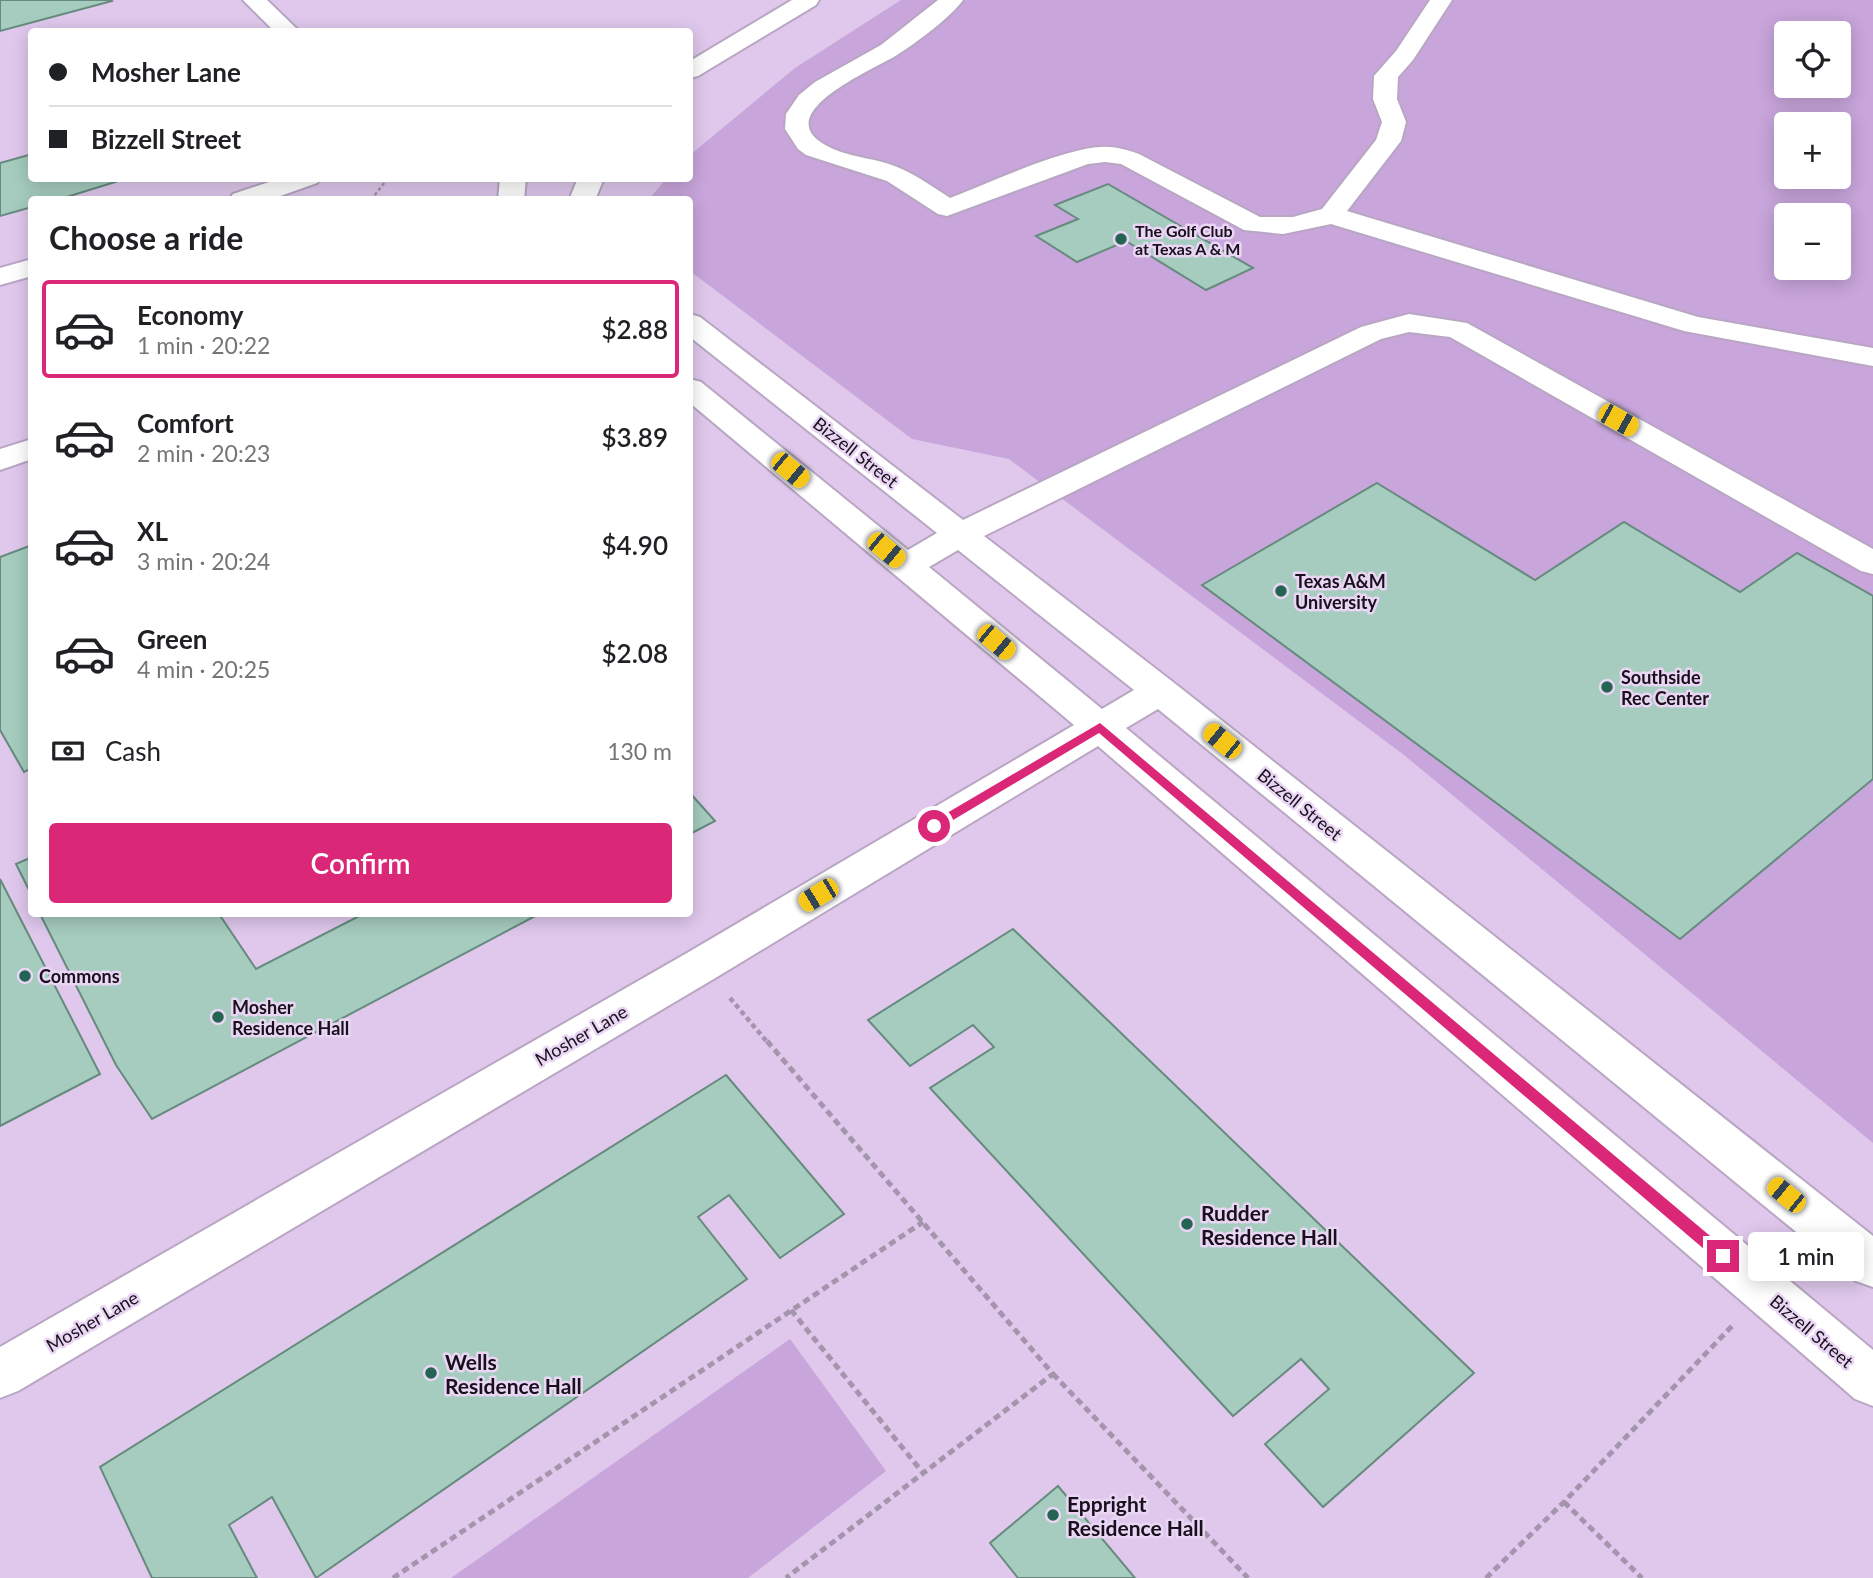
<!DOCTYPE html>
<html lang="en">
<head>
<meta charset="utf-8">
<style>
	:root { --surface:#fff; --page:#f2f2f2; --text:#202124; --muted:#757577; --line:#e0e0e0; --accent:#db2777 }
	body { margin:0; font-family:Lato,sans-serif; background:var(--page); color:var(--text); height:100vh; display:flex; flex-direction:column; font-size:26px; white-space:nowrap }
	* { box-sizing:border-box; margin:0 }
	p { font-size:23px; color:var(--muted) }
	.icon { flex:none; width:38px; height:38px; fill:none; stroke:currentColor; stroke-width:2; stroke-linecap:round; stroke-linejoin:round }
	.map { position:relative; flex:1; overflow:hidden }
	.sheet { position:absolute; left:28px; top:196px; width:665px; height:721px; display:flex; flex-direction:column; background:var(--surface); border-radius:7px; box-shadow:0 4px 18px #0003 }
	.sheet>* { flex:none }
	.guide { position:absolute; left:28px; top:28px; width:665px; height:154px; border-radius:7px; box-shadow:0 4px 18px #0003; display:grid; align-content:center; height:154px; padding:0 21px; background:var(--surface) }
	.controls { position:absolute; left:1774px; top:21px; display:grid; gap:14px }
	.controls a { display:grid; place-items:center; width:77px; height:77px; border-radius:7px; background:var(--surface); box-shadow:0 4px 18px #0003; font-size:35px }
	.end { position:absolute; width:32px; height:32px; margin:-16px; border:9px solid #db2777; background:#fff; box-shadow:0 0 0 4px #fff }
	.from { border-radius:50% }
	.bubble { position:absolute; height:49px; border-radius:7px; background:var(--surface); box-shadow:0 4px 18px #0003; font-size:23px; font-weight:600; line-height:49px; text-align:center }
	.car { position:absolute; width:21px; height:42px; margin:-21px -10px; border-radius:9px; box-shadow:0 0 5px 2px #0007; background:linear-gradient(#f5c518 24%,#345 0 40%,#f5c518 0 76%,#345 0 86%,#f5c518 0) }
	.guide b { display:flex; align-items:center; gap:24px; height:66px; font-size:26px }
	.guide b+b { border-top:2px solid var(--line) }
	.guide i { width:18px; height:18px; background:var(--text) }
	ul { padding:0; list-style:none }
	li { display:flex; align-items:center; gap:21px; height:98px; margin:0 14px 10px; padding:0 7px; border:4px solid transparent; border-radius:7px }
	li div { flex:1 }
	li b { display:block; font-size:26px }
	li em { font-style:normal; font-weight:600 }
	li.active { border-color:var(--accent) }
	li>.icon { width:63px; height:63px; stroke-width:1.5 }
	h2 { padding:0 21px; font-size:32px; line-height:84px }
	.pay { display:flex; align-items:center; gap:18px; height:77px; padding:0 21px; font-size:26px }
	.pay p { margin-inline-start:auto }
	.button { display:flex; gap:14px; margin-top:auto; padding:14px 21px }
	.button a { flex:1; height:80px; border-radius:7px; background:var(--accent); color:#fff; font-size:28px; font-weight:600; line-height:80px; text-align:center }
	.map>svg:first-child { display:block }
	.built { fill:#dfc8ec; fill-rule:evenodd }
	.green { fill:#c8a5db; fill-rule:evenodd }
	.building { fill:#a5ccbe; stroke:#668b7e; stroke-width:2 }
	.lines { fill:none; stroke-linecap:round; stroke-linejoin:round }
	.minor-casing { stroke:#b8a6c3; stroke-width:4 }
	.path-far2 { stroke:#a495ac; stroke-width:2.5; stroke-dasharray:3.5 2.5; stroke-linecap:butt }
	.path-far1 { stroke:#a495ac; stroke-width:4.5; stroke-dasharray:5 3.5; stroke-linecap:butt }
	.path { stroke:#a495ac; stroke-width:5; stroke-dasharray:7 4.5; stroke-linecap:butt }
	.minor { fill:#fff; fill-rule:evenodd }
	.route { fill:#db2777 }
	.poi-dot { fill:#246452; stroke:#ead6f4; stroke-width:2.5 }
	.labels { text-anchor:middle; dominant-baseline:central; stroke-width:5; stroke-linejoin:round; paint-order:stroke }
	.far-poi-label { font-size:16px; font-weight:bold; fill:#18111c; stroke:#ead6f4; text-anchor:start }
	.street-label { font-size:18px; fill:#18111c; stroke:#ead6f4 }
	.poi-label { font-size:18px; font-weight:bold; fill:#18111c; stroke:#ead6f4; text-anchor:start }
	.near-poi-label { font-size:21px; font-weight:bold; fill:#18111c; stroke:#ead6f4; text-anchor:start }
</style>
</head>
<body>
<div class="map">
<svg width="1873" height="1578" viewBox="0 0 1873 1578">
	<rect width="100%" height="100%" fill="#ead6f4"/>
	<!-- built -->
	<path class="built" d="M 0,0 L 1873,0 L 1873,1578 L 0,1578 ZM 32,32 L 690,32 L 690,178 L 32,178 ZM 1787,33 L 1839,33 L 1839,86 L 1787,86 ZM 1787,124 L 1839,124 L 1839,177 L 1787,177 ZM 32,200 L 690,200 L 690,914 L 32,914 ZM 1787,215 L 1839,215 L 1839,268 L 1787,268 Z"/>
	<!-- green -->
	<path class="green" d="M 901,0 L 1873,0 L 1873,1143 L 1404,755 L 1009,459 L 912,439 L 690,271 L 690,200 L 650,198 L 666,179 L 690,178 L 690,155 L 795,68 ZM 1787,33 L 1839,33 L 1839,86 L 1787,86 ZM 1787,124 L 1839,124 L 1839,177 L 1787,177 ZM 1787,215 L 1839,215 L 1839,268 L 1787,268 Z
		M 790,1339 L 886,1471 L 748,1578 L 451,1578 Z"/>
	<!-- building -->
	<path class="building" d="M 0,0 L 111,0 L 112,1 L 0,31 Z
		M 32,154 L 32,178 L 128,178 L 57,200 L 32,200 L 32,207 L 0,216 L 0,163 Z
		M 1108,184 L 1253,268 L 1206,290 L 1126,241 L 1077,262 L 1036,236 L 1078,219 L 1055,205 Z
		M 1377,483 L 1535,580 L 1624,522 L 1740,592 L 1797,553 L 1873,596 L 1873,779 L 1680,939 L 1202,585 Z
		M 32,545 L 32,768 L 24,772 L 0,730 L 0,557 Z
		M 690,793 L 715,821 L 690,834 Z
		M 32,857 L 32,896 L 16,864 Z
		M 0,879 L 100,1074 L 0,1126 Z
		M 40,914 L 219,914 L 256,969 L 363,914 L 539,914 L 152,1119 L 116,1065 Z
		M 1013,929 L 1474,1373 L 1323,1507 L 1265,1444 L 1329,1389 L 1301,1359 L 1233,1416 L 930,1088 L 994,1047 L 973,1025 L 910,1066 L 868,1020 Z
		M 726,1075 L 844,1214 L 780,1258 L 729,1195 L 698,1217 L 747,1279 L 316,1578 L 272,1497 L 229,1525 L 257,1578 L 152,1578 L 100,1467 Z
		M 1058,1486 L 1135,1578 L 1018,1578 L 990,1543 Z"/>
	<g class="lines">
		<!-- minor casing -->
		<g class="minor-casing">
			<path id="minor" d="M 243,0 L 267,0 L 300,32 L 275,32 Z
				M 792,0 L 819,0 L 816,5 L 698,76 L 690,78 L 690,61 Z
				M 938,0 L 963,0 C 950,18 916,43 897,55 C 877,68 772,111 822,143 C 842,156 867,157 889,164 C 911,171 930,185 950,198 C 989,183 1061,149 1101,147 C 1114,146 1127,150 1139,154 L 1260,217 L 1293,217 L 1322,209 L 1376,140 L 1382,122 L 1373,99 L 1374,76 L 1396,51 L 1430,0 L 1452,0 L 1413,60 L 1398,77 L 1397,99 L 1406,122 L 1401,141 L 1347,211 L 1698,317 L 1873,348 L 1873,366 L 1684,331 L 1331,224 L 1283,234 L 1244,230 L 1121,164 L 1105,162 L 1088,164 L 947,216 L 938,214 L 887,181 L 806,155 L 798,149 L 785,129 L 786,114 L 799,95 L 815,82 L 881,45 Z
				M 281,178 L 321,178 L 317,183 L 269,200 L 229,200 L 233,194 Z
				M 500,178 L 526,178 L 524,200 L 498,200 Z
				M 578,178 L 604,178 L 595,200 L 569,200 Z
				M 32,259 L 32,276 L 0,285 L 0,268 Z
				M 690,314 L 700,317 L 963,520 L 1361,327 L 1409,314 L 1467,323 L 1873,549 L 1873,574 L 1861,571 L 1450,337 L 1409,332 L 1381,339 L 984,536 L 1173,682 L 1873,1236 L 1873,1287 L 1856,1281 L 1158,709 L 1126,728 L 1873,1350 L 1873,1406 L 1855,1399 L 1098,746 L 717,977 L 18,1391 L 0,1398 L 0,1347 L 687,953 L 1074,725 L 690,403 L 690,379 L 701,382 L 908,550 L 937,533 L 690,337 ZM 958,550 L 1134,690 L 1102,709 L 929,567 Z
				M 32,439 L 32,459 L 0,470 L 0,449 Z"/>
		</g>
		<!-- path-far2 -->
		<path class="path-far2" d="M 371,200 L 388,178"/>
		<!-- path-far1 -->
		<path class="path-far1" d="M 730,998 L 768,1043"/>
		<!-- path -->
		<path class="path" d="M 767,1041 L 1053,1374 L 786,1578
			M 791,1310 L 923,1473
			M 1053,1374 L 1248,1578
			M 1564,1502 L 1642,1578
			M 393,1578 L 923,1222
			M 1486,1578 L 1564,1502 L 1732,1326"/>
		<!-- minor -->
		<use href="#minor" class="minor"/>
	</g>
	<!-- route -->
	<path class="route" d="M 1100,723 L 1728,1251 L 1728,1261 L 1718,1261 L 1099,733 L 938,829 L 930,829 L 930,823 Z"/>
	<!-- markers -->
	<g class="poi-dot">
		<circle cx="1121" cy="239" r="7"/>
		<circle cx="1281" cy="591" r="7"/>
		<circle cx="1607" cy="687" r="7"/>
		<circle cx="25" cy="976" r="7"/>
		<circle cx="218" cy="1017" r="7"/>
		<circle cx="1187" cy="1224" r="7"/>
		<circle cx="431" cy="1373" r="7"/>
		<circle cx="1053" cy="1515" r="7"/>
	</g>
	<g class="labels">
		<!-- far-poi labels -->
		<g class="far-poi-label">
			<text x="1135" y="230">The Golf Club<tspan x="1135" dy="18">at Texas A &amp; M</tspan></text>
		</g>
		<!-- street labels -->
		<g class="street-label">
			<text transform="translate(856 452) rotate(38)">Bizzell Street</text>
			<text transform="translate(1300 804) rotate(39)">Bizzell Street</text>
			<text transform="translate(581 1035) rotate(-30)">Mosher Lane</text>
			<text transform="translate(92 1321) rotate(-30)">Mosher Lane</text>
			<text transform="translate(1812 1331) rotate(40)">Bizzell Street</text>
		</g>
		<!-- poi labels -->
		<g class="poi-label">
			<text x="1295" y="581">Texas A&amp;M<tspan x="1295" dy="21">University</tspan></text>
			<text x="1621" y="677">Southside<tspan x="1621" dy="21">Rec Center</tspan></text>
			<text x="39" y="976">Commons</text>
			<text x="232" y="1007">Mosher<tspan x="232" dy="21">Residence Hall</tspan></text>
		</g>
		<!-- near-poi labels -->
		<g class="near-poi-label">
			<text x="1201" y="1212">Rudder<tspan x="1201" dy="24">Residence Hall</tspan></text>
			<text x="445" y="1361">Wells<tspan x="445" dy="24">Residence Hall</tspan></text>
			<text x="1067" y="1503">Eppright<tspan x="1067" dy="24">Residence Hall</tspan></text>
		</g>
	</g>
</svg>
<div class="controls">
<a><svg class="icon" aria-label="locate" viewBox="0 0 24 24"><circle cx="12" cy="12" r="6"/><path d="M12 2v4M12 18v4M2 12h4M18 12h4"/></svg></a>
<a>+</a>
<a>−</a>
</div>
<i class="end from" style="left:934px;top:826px"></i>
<i class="end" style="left:1723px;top:1256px"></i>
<div class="bubble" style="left:1748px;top:1232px;width:116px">1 min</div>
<i class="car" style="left:1618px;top:420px;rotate:119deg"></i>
<i class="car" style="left:790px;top:470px;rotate:130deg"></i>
<i class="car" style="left:886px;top:550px;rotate:130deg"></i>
<i class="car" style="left:996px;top:642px;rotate:130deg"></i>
<i class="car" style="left:1222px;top:741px;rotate:309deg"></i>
<i class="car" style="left:818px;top:895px;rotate:239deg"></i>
<i class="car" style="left:1786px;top:1195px;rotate:309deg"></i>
<div class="guide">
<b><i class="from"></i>Mosher Lane</b>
<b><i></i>Bizzell Street</b>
</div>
<section class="sheet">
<h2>Choose a ride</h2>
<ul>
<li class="active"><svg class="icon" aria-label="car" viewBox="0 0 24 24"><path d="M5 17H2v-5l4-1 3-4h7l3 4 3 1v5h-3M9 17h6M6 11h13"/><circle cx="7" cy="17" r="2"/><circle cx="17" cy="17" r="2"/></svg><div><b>Economy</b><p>1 min · 20:22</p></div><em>$2.88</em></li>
<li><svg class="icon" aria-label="car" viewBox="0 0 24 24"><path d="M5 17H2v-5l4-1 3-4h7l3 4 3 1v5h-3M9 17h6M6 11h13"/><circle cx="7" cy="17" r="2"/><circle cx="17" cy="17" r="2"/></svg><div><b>Comfort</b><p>2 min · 20:23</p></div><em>$3.89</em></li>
<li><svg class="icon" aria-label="car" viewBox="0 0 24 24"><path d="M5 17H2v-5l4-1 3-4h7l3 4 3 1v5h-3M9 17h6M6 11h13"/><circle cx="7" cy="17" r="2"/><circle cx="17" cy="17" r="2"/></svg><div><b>XL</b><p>3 min · 20:24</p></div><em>$4.90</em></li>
<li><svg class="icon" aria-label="car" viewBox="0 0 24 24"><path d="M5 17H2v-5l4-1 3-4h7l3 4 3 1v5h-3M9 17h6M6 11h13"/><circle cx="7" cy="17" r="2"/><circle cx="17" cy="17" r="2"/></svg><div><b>Green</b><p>4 min · 20:25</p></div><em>$2.08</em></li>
</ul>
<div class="pay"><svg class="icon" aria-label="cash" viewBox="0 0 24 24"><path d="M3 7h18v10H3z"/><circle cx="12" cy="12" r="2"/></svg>Cash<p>130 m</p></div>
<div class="button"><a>Confirm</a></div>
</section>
</div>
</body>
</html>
